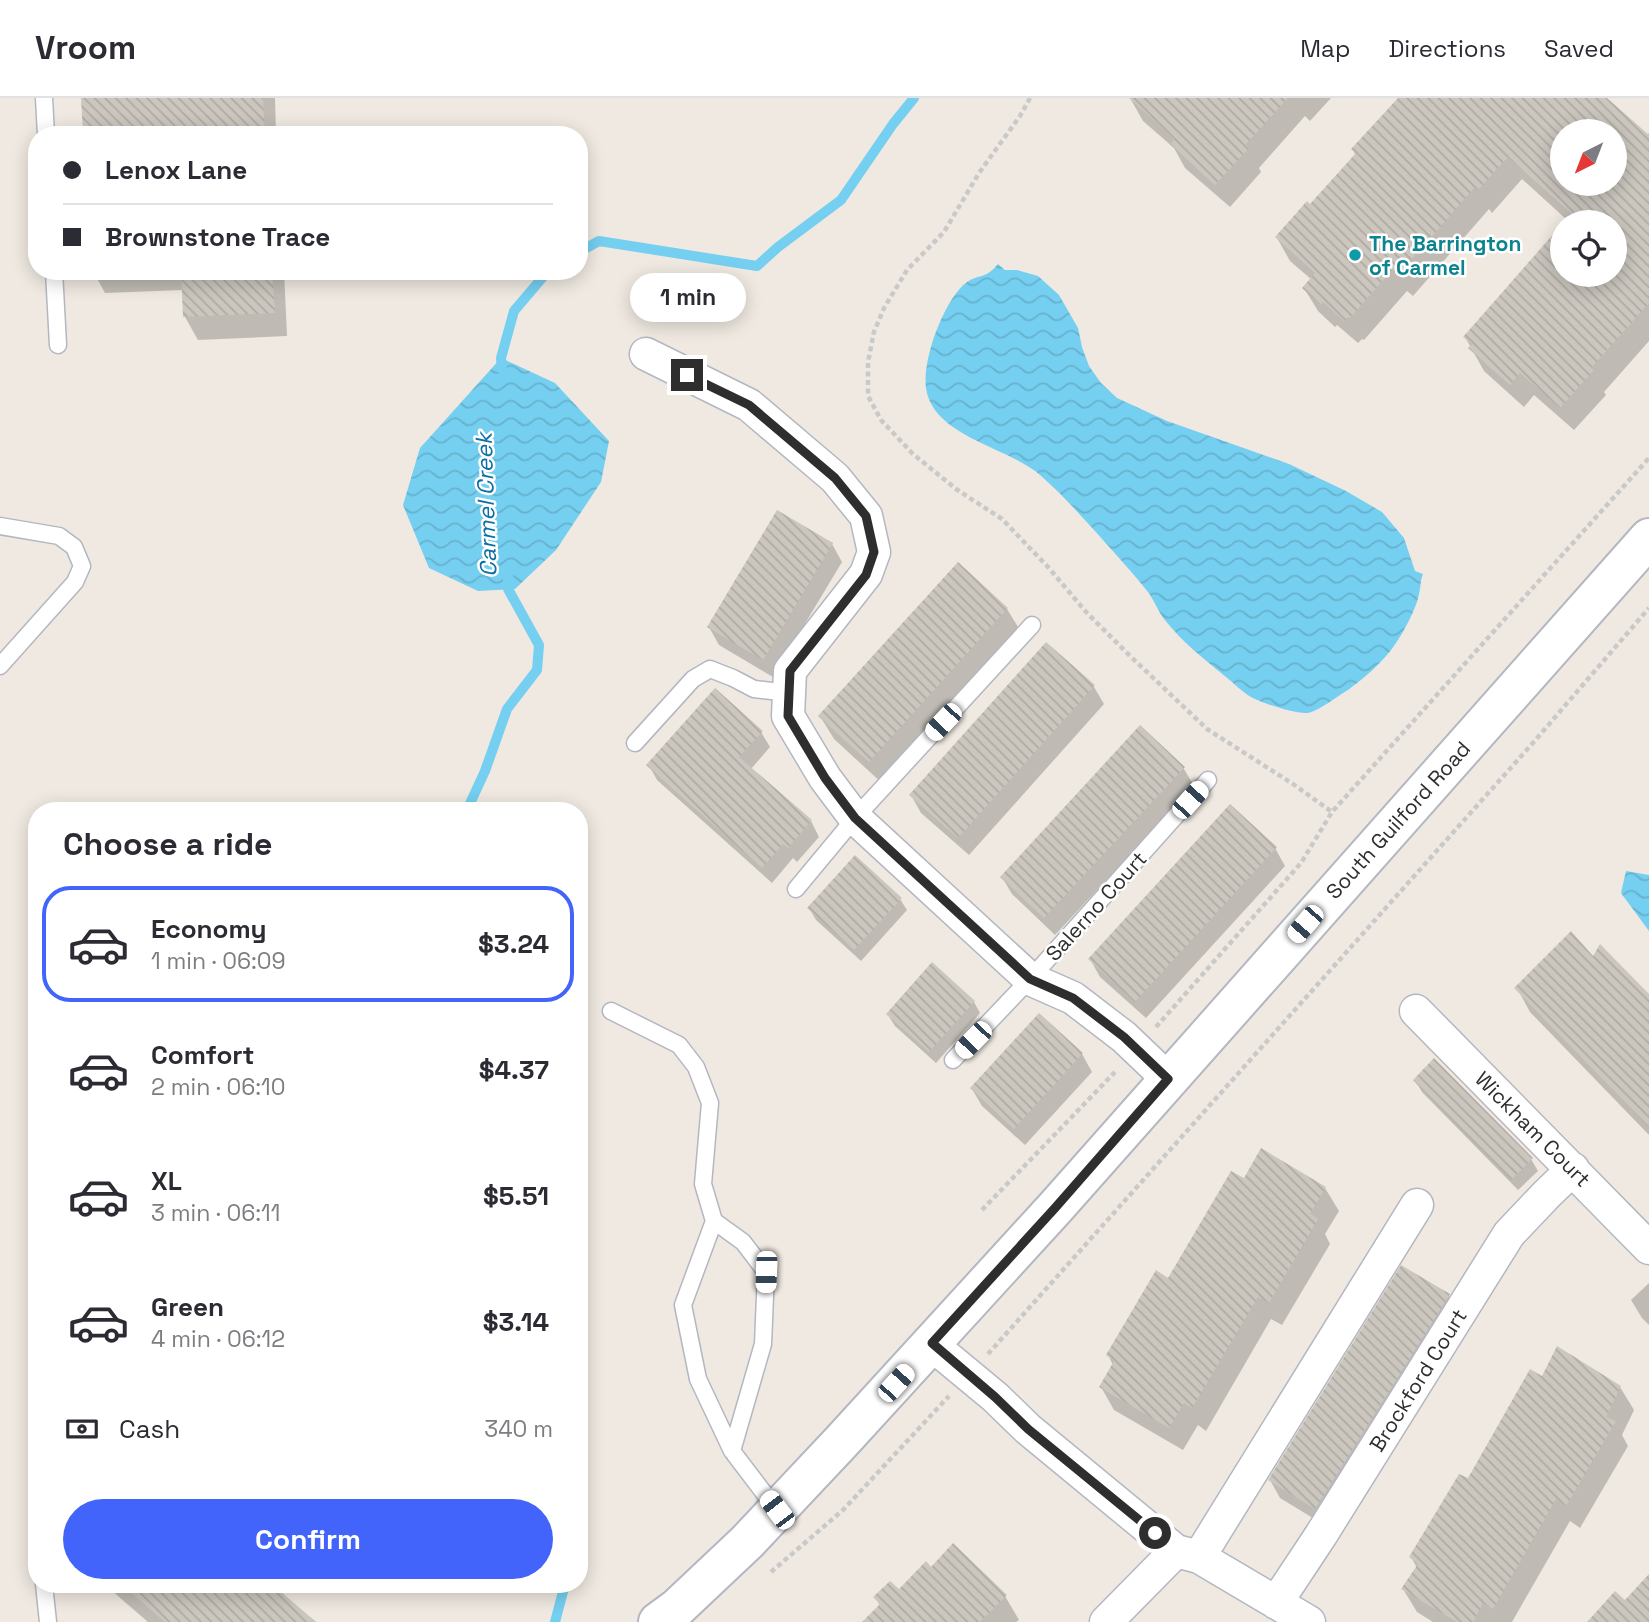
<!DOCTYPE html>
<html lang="en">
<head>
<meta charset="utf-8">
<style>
	:root { --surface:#fff; --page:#f7f7f7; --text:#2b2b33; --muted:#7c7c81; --line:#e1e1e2; --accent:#4264fb }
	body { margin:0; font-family:"Space Grotesk",sans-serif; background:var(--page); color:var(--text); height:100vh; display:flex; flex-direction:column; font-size:26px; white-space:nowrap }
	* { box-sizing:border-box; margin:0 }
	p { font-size:23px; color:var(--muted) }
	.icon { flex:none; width:38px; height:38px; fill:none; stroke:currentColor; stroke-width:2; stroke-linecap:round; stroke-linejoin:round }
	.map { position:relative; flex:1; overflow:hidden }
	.sheet { position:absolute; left:28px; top:704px; width:560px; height:791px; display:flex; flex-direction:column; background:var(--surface); border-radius:28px; box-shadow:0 4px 18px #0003 }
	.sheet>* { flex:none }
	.hud { position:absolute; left:28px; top:28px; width:560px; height:154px; border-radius:28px; box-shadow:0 4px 18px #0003; display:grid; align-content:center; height:154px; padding:0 35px; background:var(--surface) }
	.needle { width:46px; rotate:222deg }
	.buttons { position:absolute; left:1550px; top:21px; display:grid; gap:14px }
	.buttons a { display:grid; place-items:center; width:77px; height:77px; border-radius:50%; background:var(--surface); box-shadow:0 4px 18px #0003; font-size:35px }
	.end { position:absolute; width:32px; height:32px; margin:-16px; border:9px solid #2e2e2e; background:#fff; box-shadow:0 0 0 4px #fff }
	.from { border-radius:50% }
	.bubble { position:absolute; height:49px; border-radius:24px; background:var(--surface); box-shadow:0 4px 18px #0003; font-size:23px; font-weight:700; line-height:49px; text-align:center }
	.car { position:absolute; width:21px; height:42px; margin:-21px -10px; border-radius:9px; box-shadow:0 0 5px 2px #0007; background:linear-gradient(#fff 24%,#345 0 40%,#fff 0 76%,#345 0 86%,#fff 0) }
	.hud b { display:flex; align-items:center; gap:24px; height:66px; font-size:26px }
	.hud b+b { border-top:2px solid var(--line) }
	.hud i { width:18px; height:18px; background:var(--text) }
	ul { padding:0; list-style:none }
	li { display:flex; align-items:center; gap:21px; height:116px; margin:0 14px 10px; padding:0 21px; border:4px solid transparent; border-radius:28px }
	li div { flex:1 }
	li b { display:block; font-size:26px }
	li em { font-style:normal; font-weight:700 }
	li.current { border-color:var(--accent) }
	li>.icon { width:63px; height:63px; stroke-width:1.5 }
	h2 { padding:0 35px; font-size:32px; line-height:84px }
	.pay { display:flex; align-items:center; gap:18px; height:77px; padding:0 35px; font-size:26px }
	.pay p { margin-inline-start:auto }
	.primary-button { display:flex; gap:14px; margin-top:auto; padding:14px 35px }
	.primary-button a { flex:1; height:80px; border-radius:42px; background:var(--accent); color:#fff; font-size:28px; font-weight:700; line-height:80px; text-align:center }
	header { display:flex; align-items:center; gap:42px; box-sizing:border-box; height:98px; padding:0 35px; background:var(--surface); border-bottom:2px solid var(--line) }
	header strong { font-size:33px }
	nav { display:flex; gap:38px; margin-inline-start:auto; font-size:24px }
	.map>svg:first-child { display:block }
	.water { fill:url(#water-waves) }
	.shadow { fill:#0003; fill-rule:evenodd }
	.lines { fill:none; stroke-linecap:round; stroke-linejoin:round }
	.stream { stroke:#75cff0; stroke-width:10 }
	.building { fill:url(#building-back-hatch); fill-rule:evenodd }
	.service-casing { stroke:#b4b7c1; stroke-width:19 }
	.minor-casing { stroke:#b4b7c1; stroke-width:35 }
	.secondary-casing { stroke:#b4b7c1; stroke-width:42 }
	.path { stroke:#c9c9c9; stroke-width:4.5; stroke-dasharray:5 3.5; stroke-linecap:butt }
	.service { stroke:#fff; stroke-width:16 }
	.minor { stroke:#fff; stroke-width:32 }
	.secondary { stroke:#fff; stroke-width:38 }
	.route { stroke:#2e2e2e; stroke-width:9 }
	.culture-dot { fill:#0f9aa8; stroke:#fff; stroke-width:2.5 }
	.labels { text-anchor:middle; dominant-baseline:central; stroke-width:5; stroke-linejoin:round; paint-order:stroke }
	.culture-label { font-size:21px; font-weight:bold; fill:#0d838f; stroke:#fff; text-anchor:start }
	.street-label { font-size:21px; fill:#2e2e2e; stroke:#fff }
	.water-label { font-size:23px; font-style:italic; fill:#0d6fa3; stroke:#fff }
</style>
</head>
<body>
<header>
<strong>Vroom</strong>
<nav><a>Map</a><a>Directions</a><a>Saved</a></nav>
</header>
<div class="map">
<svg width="1649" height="1524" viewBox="0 0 1649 1524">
	<defs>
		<pattern id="water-waves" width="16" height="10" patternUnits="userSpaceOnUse" patternTransform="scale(1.75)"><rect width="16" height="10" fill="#75cff0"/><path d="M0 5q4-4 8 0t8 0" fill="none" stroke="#66b2ce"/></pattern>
		<pattern id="building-back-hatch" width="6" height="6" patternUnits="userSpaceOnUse" patternTransform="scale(1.75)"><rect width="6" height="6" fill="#cbc7bf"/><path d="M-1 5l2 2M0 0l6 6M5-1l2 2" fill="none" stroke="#afaba4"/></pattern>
	</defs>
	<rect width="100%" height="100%" fill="#efe9e1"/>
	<!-- water -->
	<path class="water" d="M 998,166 L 1005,172 L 1017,172 L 1038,178 L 1059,197 L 1078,230 L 1082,249 L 1089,268 L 1101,285 L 1117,300 L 1167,323 L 1289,366 L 1346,393 L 1382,414 L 1404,440 L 1415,473 L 1423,476 C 1420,483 1421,489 1419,496 C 1416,512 1403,535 1394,548 C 1383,564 1363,581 1348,592 C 1339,597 1316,615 1307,615 C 1295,616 1262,605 1251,599 C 1242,594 1234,585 1226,579 C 1204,561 1182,544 1164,521 C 1158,513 1154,502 1148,494 C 1134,476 1118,459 1103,442 C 1083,420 1063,397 1040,377 C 1009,349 933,339 926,290 C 922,262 944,201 967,184 C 979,176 986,181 998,166 Z
		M 501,260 L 555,285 L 609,343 L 601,384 L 556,452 L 515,491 L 478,493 L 429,470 L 403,407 L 420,350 Z
		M 1626,773 L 1649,777 L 1649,833 L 1621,795 Z"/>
	<!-- shadow -->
	<path class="shadow" d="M 83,0 L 275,0 L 276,37 L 85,37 Z
		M 1130,0 L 1331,0 L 1310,23 L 1305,18 L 1259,70 L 1261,74 L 1230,109 L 1185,70 L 1174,50 L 1143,23 Z
		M 1400,0 L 1605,0 L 1647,37 L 1649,35 L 1649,243 L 1604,294 L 1606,297 L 1574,332 L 1534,297 L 1524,309 L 1484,273 L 1465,239 L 1563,177 L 1615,177 L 1615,124 L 1565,124 L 1567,122 L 1522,81 L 1492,115 L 1489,111 L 1413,198 L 1407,193 L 1364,242 L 1362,241 L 1358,245 L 1337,227 L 1335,229 L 1318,213 L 1304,190 L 1312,182 L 1290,163 L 1277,140 L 1310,108 L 1356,58 L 1353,52 ZM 1563,33 L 1615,33 L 1615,86 L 1563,86 Z
		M 93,173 L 284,173 L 287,238 L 198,242 L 185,219 L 183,192 L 105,195 Z
		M 832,446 L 842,464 L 773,579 L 719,547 L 709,529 Z
		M 1007,511 L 1021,534 L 883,686 L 834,641 L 820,618 Z
		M 1046,546 L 1094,589 L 1104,606 L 969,757 L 921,715 L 911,697 Z
		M 1141,630 L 1184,671 L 1194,688 L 1055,837 L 1012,796 L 1002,779 Z
		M 761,634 L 770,649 L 751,671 L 811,723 L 819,739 L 797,764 L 793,760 L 772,785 L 657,682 L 649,667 Z
		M 1275,750 L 1285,768 L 1146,920 L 1100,879 L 1090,861 Z
		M 900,801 L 907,812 L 861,863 L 816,822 L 809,810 Z
		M 1593,861 L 1649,899 L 1649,1037 L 1530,914 L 1517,890 Z
		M 974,904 L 980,915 L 936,965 L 895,928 L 888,917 Z
		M 1040,917 L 1082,956 L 1092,974 L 1025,1047 L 982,1008 L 972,991 Z
		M 1415,982 L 1531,1061 L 1538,1073 L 1518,1092 L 1422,994 Z
		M 1245,1082 L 1325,1090 L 1339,1113 L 1325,1136 L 1330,1146 L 1282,1227 L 1271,1221 L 1206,1333 L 1198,1327 L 1183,1352 L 1114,1312 L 1101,1289 L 1113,1267 L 1108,1257 L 1169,1182 Z
		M 1649,1185 L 1649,1227 L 1642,1220 L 1631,1202 Z
		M 1448,1197 L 1459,1215 L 1326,1428 L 1280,1400 L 1270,1382 Z
		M 1542,1281 L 1620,1289 L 1634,1312 L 1622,1337 L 1628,1348 L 1580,1430 L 1570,1423 L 1512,1524 L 1433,1524 L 1417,1514 L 1403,1491 L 1417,1470 L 1411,1459 Z
		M 931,1471 L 1005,1498 L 1019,1522 L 1016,1524 L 865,1524 L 880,1508 L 876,1500 L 899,1493 Z
		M 104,1486 L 270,1486 L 314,1524 L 148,1524 Z"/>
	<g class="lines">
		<!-- stream -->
		<path class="stream" d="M 579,154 L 599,143 L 757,168 L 778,149 L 841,102 L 893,26 L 914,0
			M 502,271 L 501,260 L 514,213 L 548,173
			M 467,712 L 485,673 L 507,611 L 537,572 L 539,547 L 508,491 L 508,478
			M 555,1524 L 565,1486"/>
	</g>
	<!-- building -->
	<path class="building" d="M 81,0 L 263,0 L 265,37 L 83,37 Z
		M 1129,0 L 1288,0 L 1246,46 L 1249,50 L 1215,87 L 1170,46 L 1175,41 Z
		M 1398,0 L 1607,0 L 1649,37 L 1649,205 L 1591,270 L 1594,272 L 1560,310 L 1520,275 L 1510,287 L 1468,250 L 1472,246 L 1463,239 L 1563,125 L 1563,177 L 1615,177 L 1615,124 L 1581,124 L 1508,59 L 1478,92 L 1475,89 L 1399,176 L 1393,171 L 1350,220 L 1348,219 L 1344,223 L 1323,204 L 1321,207 L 1302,190 L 1315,175 L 1275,139 L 1307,103 L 1310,106 L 1356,55 L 1351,51 ZM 1563,33 L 1615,33 L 1615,86 L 1563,86 Z
		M 181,173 L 272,173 L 275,215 L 183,219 Z
		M 777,412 L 833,445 L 763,562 L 707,529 Z
		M 958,464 L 1008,510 L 869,664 L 818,618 Z
		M 1046,544 L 1095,587 L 958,740 L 909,697 Z
		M 715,590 L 763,633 L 739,659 L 812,722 L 788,750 L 783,746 L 762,770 L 646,667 Z
		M 1140,627 L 1185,669 L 1044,820 L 1000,779 Z
		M 1230,706 L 1277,749 L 1135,904 L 1088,861 Z
		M 855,757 L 902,800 L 854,852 L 807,810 Z
		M 1571,833 L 1593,858 L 1600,846 L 1649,896 L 1649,1029 L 1514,890 Z
		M 932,864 L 975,903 L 929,954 L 886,916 Z
		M 1039,915 L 1083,955 L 1014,1031 L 970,990 Z
		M 1434,960 L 1533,1060 L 1511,1082 L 1413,982 Z
		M 1261,1050 L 1326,1089 L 1310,1116 L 1318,1121 L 1269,1205 L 1258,1199 L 1192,1310 L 1184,1305 L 1169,1330 L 1099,1289 L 1114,1263 L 1106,1257 L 1156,1172 L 1168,1180 L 1231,1073 L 1244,1080 Z
		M 1401,1167 L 1450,1196 L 1315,1411 L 1268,1382 Z
		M 1557,1248 L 1621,1288 L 1606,1319 L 1616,1323 L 1566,1408 L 1556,1401 L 1493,1511 L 1483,1505 L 1473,1524 L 1457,1524 L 1401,1491 L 1418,1466 L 1409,1459 L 1459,1376 L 1468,1380 L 1530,1271 L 1542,1278 Z
		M 953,1445 L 1007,1497 L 980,1524 L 862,1524 L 880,1506 L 873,1499 L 890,1483 L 899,1491 L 926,1463 L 931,1469 Z
		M 1649,1476 L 1649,1524 L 1587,1524 L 1615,1493 L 1625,1502 Z
		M 121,1486 L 272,1486 L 316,1524 L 165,1524 Z"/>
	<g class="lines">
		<!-- service casing -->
		<g class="service-casing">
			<path id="service" d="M 44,0 L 46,37
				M 54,173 L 58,247
				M 0,428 L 59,438 L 74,449 L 82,468 L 75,484 L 0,568
				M 635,645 L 693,581 L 710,571 L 733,580 L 754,591 L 789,595
				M 796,791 L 855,720 L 1032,527
				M 611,913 L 679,947 L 696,969 L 710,1005 L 703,1086 L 714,1123 L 743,1144 L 766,1174 L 763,1246 L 732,1353 L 777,1412
				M 953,962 L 1030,881 L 1208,682
				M 714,1123 L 683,1207 L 698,1281 L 732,1353
				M 44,1486 L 48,1524"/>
		</g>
		<!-- minor casing -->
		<g class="minor-casing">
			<path id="minor" d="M 646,256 L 749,307 L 835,380 L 866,418 L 874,454 L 866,476 L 790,573 L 788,618 L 825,680 L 855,720 L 1030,881 L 1073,900 L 1124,939 L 1168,981
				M 1416,913 L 1649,1150
				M 931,1246 L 995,1299 L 1028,1331 L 1176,1453 L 1199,1459 L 1309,1524
				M 1199,1459 L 1417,1107
				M 1276,1505 L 1321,1437 L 1509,1136 L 1547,1096 L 1573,1071
				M 1106,1524 L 1176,1453"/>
		</g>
		<!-- secondary casing -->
		<g class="secondary-casing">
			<path id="secondary" d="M 658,1524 L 677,1510 L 747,1444 L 842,1343 L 1055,1110 L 1649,440"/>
		</g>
		<!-- path -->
		<path class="path" d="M 1030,0 L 1020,18 L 979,75 L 944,134 L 907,172 L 884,210 L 874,234 L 868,264 L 868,298 L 881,322 L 913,356 L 956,391 L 1002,421 L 1048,469 L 1087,515 L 1128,556 L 1207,631 L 1293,686 L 1332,714
			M 1156,929 L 1301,765 L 1332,714 L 1649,360
			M 982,1112 L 1115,974
			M 988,1256 L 1532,646 L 1649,510
			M 771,1474 L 843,1412 L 949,1298"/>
		<!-- service -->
		<use href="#service" class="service"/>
		<!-- minor -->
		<use href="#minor" class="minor"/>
		<!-- secondary -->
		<use href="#secondary" class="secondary"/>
	</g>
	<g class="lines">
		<!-- route -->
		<path class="route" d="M 687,277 L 749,307 L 835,380 L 866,418 L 874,454 L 866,477 L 790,573 L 788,618 L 825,680 L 855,720 L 1030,881 L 1073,900 L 1124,939 L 1168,981 L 1055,1110 L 932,1245 L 995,1299 L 1028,1331 L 1155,1435"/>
	</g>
	<!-- markers -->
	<circle class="culture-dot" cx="1355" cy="157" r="7"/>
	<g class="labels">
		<!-- culture labels -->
		<g class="culture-label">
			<text x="1369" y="145">The Barrington<tspan x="1369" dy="24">of Carmel</tspan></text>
		</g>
		<!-- street labels -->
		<g class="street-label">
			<text transform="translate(1398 722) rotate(-48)">South Guilford Road</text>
			<text transform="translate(1096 808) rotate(-48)">Salerno Court</text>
			<text transform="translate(1533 1031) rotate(45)">Wickham Court</text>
			<text transform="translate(1418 1282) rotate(-58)">Brockford Court</text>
		</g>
		<!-- water labels -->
		<g class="water-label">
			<text transform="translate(486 407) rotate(-92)">Carmel Creek</text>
		</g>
	</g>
</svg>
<div class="buttons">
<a><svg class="needle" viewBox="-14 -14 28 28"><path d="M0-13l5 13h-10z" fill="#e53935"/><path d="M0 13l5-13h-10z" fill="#7c7c81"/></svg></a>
<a><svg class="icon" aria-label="locate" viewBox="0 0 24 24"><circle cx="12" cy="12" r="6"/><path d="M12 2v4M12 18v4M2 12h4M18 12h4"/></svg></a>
</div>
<i class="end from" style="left:1155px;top:1435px"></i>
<i class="end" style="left:687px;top:277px"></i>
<div class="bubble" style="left:630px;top:175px;width:116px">1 min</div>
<i class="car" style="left:943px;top:624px;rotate:223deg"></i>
<i class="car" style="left:1190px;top:702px;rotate:42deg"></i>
<i class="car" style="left:1305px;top:826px;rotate:221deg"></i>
<i class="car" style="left:973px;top:942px;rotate:224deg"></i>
<i class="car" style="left:766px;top:1174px;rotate:182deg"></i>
<i class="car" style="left:896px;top:1285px;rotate:42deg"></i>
<i class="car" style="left:777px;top:1412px;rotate:323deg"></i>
<div class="hud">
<b><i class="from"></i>Lenox Lane</b>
<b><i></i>Brownstone Trace</b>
</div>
<section class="sheet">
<h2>Choose a ride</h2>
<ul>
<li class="current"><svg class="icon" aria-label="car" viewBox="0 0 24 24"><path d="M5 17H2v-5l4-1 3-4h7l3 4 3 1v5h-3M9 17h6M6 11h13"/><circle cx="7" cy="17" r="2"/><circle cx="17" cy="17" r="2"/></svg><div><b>Economy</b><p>1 min · 06:09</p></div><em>$3.24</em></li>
<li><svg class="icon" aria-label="car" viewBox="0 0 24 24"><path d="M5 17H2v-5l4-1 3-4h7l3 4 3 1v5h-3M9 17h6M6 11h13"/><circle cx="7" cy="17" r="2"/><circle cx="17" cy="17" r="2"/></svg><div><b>Comfort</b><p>2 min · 06:10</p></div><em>$4.37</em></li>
<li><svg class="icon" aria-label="car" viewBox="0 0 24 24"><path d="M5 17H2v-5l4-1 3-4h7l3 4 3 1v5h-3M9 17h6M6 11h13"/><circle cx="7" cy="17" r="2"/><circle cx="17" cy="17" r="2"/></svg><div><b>XL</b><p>3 min · 06:11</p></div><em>$5.51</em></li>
<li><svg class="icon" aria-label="car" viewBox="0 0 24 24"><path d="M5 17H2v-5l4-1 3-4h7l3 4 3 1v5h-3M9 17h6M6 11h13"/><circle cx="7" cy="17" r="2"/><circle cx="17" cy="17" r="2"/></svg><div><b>Green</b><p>4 min · 06:12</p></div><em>$3.14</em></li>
</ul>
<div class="pay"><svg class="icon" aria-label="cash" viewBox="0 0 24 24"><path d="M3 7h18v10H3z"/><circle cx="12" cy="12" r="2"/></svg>Cash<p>340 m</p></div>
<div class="primary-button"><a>Confirm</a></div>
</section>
</div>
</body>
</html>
